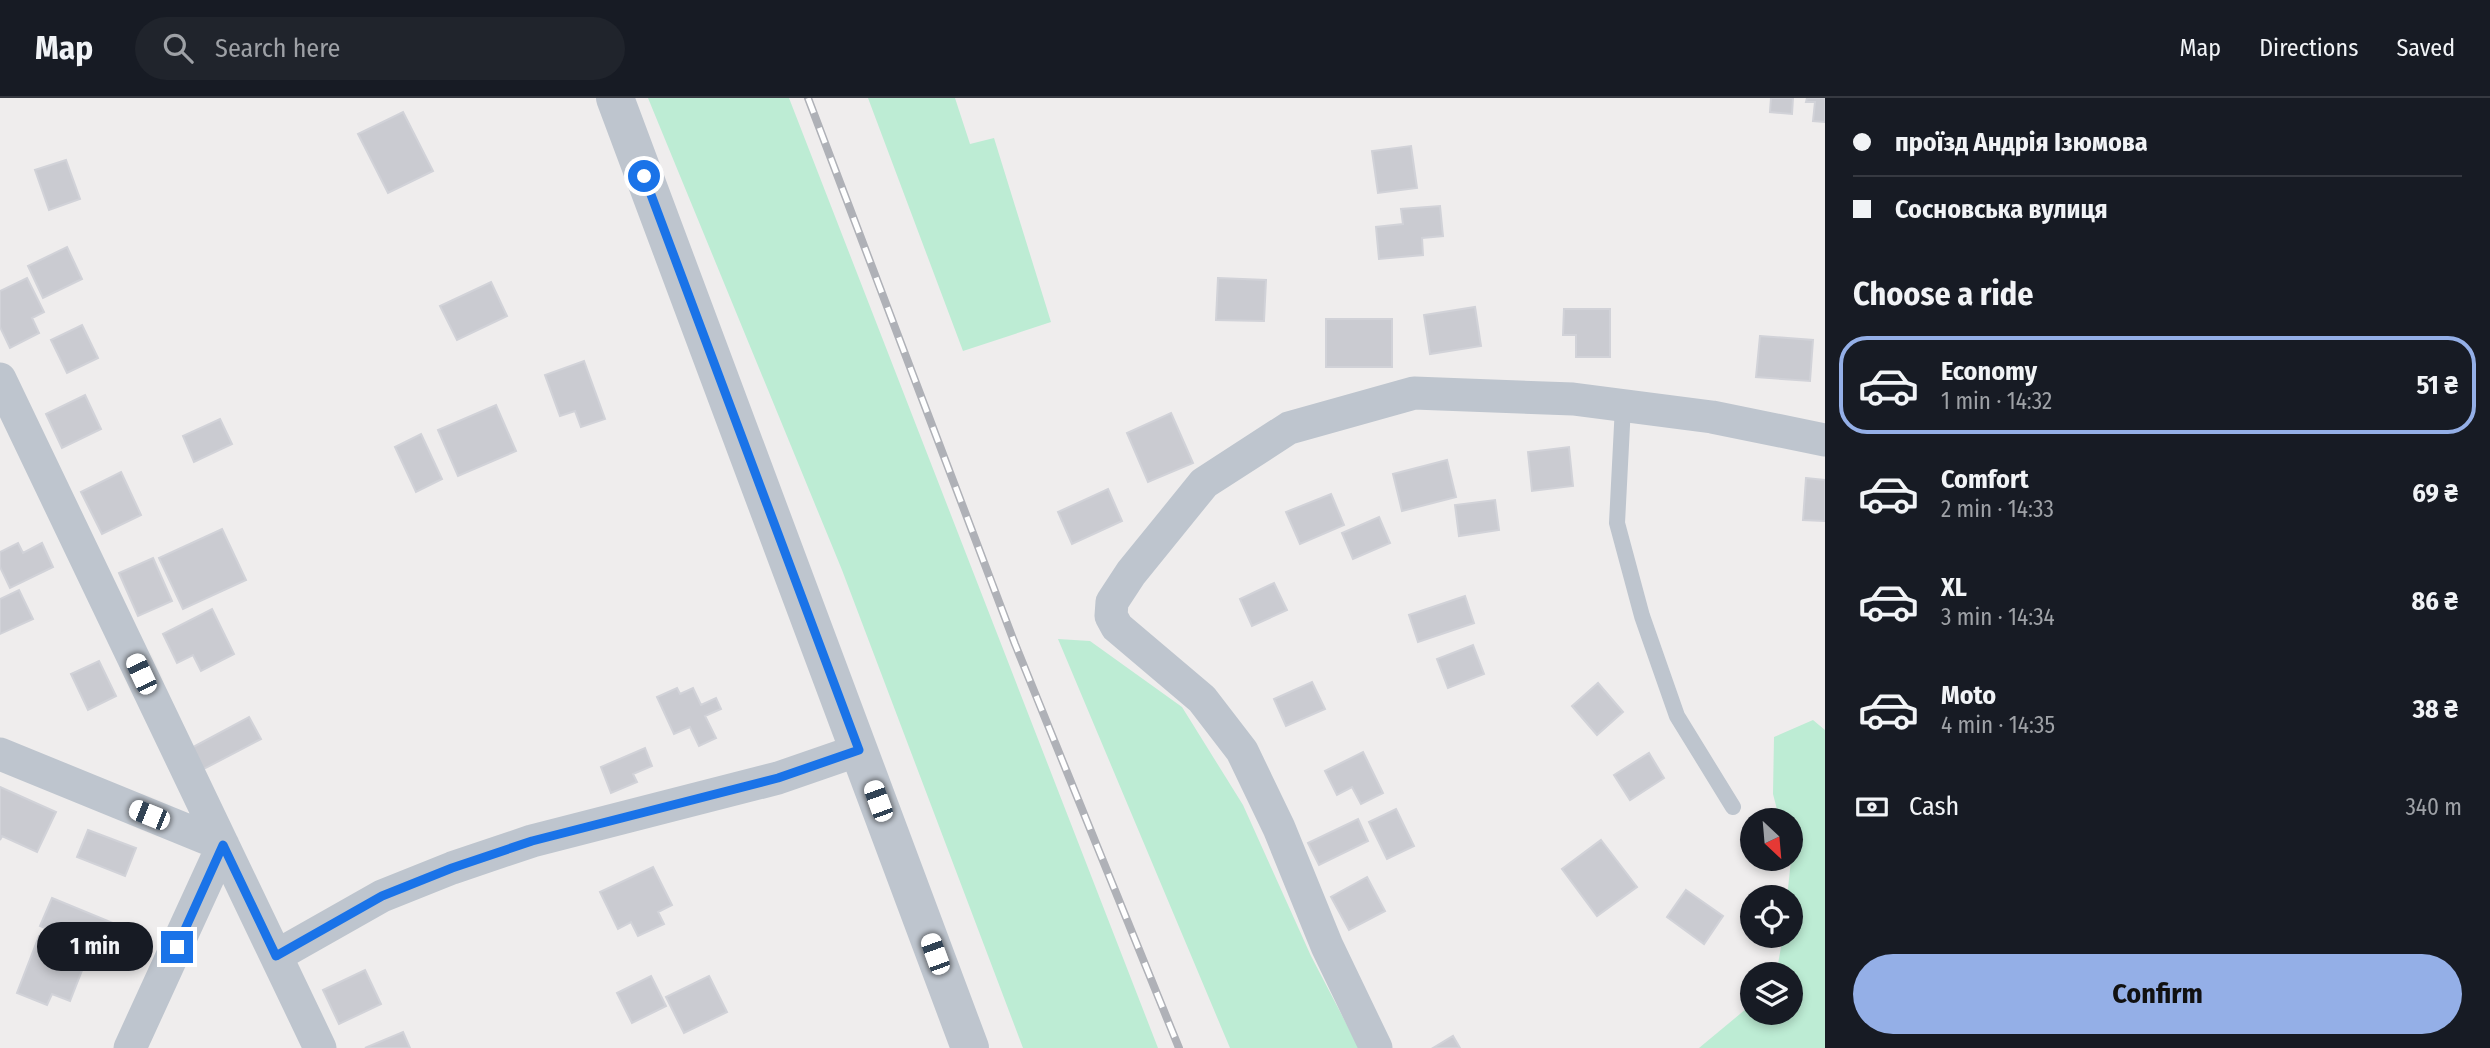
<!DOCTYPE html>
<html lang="en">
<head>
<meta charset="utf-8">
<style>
	:root { --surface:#171b24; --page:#20242c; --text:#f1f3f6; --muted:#9ea1a6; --line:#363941; --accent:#94afe7 }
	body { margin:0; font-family:"Fira Sans Condensed",sans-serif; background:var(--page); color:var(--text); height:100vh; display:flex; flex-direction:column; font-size:26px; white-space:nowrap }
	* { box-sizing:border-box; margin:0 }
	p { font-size:23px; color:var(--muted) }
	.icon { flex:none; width:38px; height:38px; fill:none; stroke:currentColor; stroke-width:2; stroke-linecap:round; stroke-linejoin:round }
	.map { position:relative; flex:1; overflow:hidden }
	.panel { display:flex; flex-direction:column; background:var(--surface); width:665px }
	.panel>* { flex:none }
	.hud { display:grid; align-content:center; height:154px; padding:0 28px; background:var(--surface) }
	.needle { width:46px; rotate:154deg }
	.fabs { position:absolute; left:1740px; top:710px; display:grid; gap:14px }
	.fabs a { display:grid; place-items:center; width:63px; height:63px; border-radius:50%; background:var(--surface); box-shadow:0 4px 10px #0003; font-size:35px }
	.end { position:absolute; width:32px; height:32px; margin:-16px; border:9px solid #1a73e8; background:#fff; box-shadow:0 0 0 4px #fff }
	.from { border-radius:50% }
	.bubble { position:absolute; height:49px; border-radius:24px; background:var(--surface); box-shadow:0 4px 10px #0003; font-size:23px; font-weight:700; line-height:49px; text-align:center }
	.car { position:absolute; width:21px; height:42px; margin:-21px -10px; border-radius:9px; box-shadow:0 0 5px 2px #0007; background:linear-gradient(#fff 24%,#345 0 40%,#fff 0 76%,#345 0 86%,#fff 0) }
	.hud b { display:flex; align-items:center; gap:24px; height:66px; font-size:26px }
	.hud b+b { border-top:2px solid var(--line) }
	.hud i { width:18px; height:18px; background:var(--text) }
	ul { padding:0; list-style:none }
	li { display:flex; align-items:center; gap:21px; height:98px; margin:0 14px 10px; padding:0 14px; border:4px solid transparent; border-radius:28px }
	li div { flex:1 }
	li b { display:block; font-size:26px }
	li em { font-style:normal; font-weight:700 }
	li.active { border-color:var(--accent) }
	li>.icon { width:63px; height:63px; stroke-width:1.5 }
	h2 { padding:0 28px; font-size:32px; line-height:84px }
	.pay { display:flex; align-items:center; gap:18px; height:77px; padding:0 28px; font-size:26px }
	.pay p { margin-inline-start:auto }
	.button { display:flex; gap:14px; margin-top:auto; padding:14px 28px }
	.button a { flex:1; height:80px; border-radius:42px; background:var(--accent); color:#111; font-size:28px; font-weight:700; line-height:80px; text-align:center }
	header { display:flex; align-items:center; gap:42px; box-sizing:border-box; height:98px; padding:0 35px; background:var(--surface); border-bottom:2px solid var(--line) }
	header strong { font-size:33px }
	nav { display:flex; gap:38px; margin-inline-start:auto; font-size:24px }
	.search { width:490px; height:63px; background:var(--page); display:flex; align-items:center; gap:18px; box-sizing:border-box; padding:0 24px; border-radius:38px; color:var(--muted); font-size:26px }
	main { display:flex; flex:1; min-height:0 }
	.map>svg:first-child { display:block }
	.green { fill:#bdecd4 }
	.building { fill:#cacbd1; stroke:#d1d2d8; stroke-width:2 }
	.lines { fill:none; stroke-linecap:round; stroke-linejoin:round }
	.service { stroke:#bec5ce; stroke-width:16 }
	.minor { stroke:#bec5ce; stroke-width:33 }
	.tertiary { stroke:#bec5ce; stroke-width:38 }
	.rail-casing { stroke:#afb1b7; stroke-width:8 }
	.rail { stroke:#fff; stroke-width:5; stroke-dasharray:16; stroke-linecap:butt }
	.route { stroke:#1a73e8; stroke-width:9 }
</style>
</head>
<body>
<header>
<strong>Map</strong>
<div class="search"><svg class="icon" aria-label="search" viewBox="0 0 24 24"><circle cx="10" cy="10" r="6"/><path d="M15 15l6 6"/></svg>Search here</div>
<nav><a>Map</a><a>Directions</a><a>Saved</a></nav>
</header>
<main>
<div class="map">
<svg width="1825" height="950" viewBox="0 0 1825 950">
	<rect width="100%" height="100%" fill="#efeded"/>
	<!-- green -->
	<path class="green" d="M 648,0 L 789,0 L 1158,950 L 1023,950 L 842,472 Z
		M 868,0 L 955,0 L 970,46 L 994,40 L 1051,224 L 963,253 Z
		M 1058,541 L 1090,543 L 1182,609 L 1243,707 L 1311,858 L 1359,950 L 1230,950 Z
		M 1813,622 L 1825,632 L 1825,950 L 1699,950 L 1752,906 L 1752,915 L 1790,915 L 1790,877 L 1776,877 L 1783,838 L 1790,838 L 1790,800 L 1787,800 L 1791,762 L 1790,723 L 1780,723 L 1773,696 L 1774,639 Z"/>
	<!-- building -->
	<path class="building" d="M 1771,0 L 1793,0 L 1792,16 L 1770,14 Z
		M 1807,0 L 1825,0 L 1825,24 L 1813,23 L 1815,4 L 1806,4 Z
		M 403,14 L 433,73 L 388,95 L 358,36 Z
		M 1411,48 L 1417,90 L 1378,95 L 1372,53 Z
		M 66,62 L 80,101 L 49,112 L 35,72 Z
		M 1440,108 L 1443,138 L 1422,140 L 1423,157 L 1379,161 L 1376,129 L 1403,126 L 1401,111 Z
		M 67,149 L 82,181 L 43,200 L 28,168 Z
		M 27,180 L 44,214 L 32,220 L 39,235 L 10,250 L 0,229 L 0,193 Z
		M 1218,180 L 1266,182 L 1264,223 L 1216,222 Z
		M 491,184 L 507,218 L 457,242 L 440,208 Z
		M 1475,209 L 1481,248 L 1430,256 L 1424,217 Z
		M 1564,211 L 1610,211 L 1610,259 L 1576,259 L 1576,237 L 1563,237 Z
		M 1326,221 L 1392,221 L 1392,269 L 1326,269 Z
		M 82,227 L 98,260 L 67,275 L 51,242 Z
		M 1760,238 L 1813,242 L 1810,283 L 1756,279 Z
		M 584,263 L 605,321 L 581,329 L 575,313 L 560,318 L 545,277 Z
		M 85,297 L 101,331 L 62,350 L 46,316 Z
		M 496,307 L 516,353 L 458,378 L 438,332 Z
		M 1171,315 L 1193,365 L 1148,384 L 1127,335 Z
		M 220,321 L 232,346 L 194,364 L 183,338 Z
		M 421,336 L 442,381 L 416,394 L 395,349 Z
		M 1569,349 L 1573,388 L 1532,393 L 1528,354 Z
		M 1447,362 L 1456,399 L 1402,413 L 1393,376 Z
		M 121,374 L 141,417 L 102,436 L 81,394 Z
		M 1806,380 L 1825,382 L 1825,423 L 1803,422 Z
		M 1108,391 L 1122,423 L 1072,446 L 1058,414 Z
		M 1331,396 L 1344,427 L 1300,446 L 1286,414 Z
		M 1495,402 L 1499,432 L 1459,438 L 1455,407 Z
		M 1379,419 L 1390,445 L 1353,461 L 1342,435 Z
		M 222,431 L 246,482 L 183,511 L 159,460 Z
		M 18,445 L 23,455 L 42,445 L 53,469 L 10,490 L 0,469 L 0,454 Z
		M 153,460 L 172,503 L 138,518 L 119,475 Z
		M 1274,485 L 1287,512 L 1252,528 L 1240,501 Z
		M 19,492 L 33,521 L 0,536 L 0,501 Z
		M 1465,498 L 1474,525 L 1418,544 L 1409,517 Z
		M 212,511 L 234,556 L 201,573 L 193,557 L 177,565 L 163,536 Z
		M 1473,547 L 1484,576 L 1448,590 L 1437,561 Z
		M 99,563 L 116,598 L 88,612 L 71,576 Z
		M 1312,584 L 1325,611 L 1286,628 L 1274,601 Z
		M 1598,585 L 1623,614 L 1597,637 L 1572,608 Z
		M 677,590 L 680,596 L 693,590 L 701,607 L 716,600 L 721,611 L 705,618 L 716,640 L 699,648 L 690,629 L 674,636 L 657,599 Z
		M 249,619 L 261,641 L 196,675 L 184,654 Z
		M 645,650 L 652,668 L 633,676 L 637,684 L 611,695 L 601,669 Z
		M 1363,654 L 1383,695 L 1361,706 L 1352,689 L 1337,697 L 1325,673 Z
		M 1649,655 L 1664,680 L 1630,702 L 1614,677 Z
		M 0,689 L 56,714 L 37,754 L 2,738 L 0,742 Z
		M 1396,711 L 1414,748 L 1387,761 L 1369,724 Z
		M 1358,721 L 1368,743 L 1319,767 L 1308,745 Z
		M 88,732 L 136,750 L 125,778 L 77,759 Z
		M 1601,742 L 1637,789 L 1597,818 L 1562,771 Z
		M 653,769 L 672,807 L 658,814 L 664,826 L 638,838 L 631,824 L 618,831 L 600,794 Z
		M 1367,779 L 1385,813 L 1349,832 L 1331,799 Z
		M 1686,792 L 1723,818 L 1704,846 L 1667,819 Z
		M 52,800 L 125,830 L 113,858 L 40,828 Z
		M 39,838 L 88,857 L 70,903 L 52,896 L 47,907 L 17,895 Z
		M 365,872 L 381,906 L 339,926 L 323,892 Z
		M 651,878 L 666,908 L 632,925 L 617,895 Z
		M 709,878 L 727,914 L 684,935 L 666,899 Z
		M 403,934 L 410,950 L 365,950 Z
		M 1453,938 L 1460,950 L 1433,950 Z"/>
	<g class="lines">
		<!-- service -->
		<path class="service" d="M 1623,308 L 1617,425 L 1642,518 L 1677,618 L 1733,709"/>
		<!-- minor -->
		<path class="minor" d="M 0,281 L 320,950
			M 0,656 L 223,747 L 130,950
			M 276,858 L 382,798 L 452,770 L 532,743 L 778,680 L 859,652
			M 1376,950 L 1327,848 L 1279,730 L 1242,653 L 1202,601 L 1117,529 L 1111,518 L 1112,504 L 1131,475 L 1204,385 L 1289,330 L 1414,295 L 1573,301 L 1712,319 L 1825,342"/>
		<!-- tertiary -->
		<path class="tertiary" d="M 615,0 L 970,950"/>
		<!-- rail casing -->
		<g class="rail-casing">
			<path id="rail" d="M 808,0 L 1015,546 L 1179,950"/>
		</g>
		<!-- rail -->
		<use href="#rail" class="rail"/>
	</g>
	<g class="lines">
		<!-- route -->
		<path class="route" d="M 177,849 L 223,747 L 276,858 L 382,798 L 452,770 L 532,743 L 778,680 L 859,652 L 644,78"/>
	</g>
</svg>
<div class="fabs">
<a><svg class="needle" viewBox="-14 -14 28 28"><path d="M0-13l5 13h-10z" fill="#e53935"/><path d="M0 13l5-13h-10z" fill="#9ea1a6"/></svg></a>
<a><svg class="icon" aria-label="locate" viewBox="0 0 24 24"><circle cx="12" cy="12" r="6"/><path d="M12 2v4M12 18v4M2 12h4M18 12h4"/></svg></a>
<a><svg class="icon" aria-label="layers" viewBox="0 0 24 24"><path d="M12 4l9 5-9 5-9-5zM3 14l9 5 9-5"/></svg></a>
</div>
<i class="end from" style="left:644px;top:78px"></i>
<i class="end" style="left:177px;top:849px"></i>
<div class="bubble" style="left:37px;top:824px;width:116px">1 min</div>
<i class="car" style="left:141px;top:576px;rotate:335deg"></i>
<i class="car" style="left:878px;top:703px;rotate:340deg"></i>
<i class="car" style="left:149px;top:717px;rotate:292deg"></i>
<i class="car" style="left:935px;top:856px;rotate:340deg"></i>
</div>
<section class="panel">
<div class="hud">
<b><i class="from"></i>проїзд Андрія Ізюмова</b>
<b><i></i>Сосновська вулиця</b>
</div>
<h2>Choose a ride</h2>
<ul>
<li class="active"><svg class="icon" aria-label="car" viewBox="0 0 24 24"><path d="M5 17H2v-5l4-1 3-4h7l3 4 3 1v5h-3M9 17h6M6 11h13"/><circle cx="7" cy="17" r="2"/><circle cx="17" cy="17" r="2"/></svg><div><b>Economy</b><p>1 min · 14:32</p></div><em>51 ₴</em></li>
<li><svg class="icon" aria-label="car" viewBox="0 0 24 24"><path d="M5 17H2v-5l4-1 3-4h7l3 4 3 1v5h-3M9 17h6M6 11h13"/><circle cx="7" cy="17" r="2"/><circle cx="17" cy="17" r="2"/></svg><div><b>Comfort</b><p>2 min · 14:33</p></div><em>69 ₴</em></li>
<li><svg class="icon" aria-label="car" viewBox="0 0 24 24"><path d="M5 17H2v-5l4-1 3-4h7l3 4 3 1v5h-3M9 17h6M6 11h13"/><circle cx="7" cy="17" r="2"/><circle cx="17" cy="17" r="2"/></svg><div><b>XL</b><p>3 min · 14:34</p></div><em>86 ₴</em></li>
<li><svg class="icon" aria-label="car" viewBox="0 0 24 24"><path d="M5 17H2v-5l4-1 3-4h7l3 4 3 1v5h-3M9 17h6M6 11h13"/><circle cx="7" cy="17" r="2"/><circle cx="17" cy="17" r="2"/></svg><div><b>Moto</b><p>4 min · 14:35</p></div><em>38 ₴</em></li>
</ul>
<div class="pay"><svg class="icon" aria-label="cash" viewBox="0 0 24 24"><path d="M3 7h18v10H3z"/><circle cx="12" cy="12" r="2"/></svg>Cash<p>340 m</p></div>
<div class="button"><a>Confirm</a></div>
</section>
</main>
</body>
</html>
